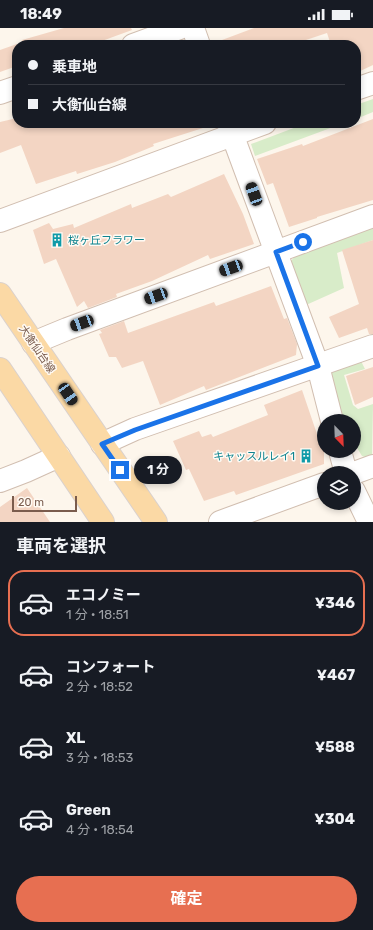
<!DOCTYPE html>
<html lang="ja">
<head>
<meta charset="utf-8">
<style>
	:root { --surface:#171b24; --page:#20242c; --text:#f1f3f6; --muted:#9ea1a6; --line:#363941; --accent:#e76f51 }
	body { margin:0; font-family:Rubik,"Noto Sans JP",sans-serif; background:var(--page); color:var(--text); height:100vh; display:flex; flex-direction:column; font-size:15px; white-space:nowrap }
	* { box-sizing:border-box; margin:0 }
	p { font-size:13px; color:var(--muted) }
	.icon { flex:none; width:22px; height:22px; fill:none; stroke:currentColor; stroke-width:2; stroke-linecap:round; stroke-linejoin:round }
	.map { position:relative; height:494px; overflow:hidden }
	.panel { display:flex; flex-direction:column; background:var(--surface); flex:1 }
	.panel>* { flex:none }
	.top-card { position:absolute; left:12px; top:12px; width:349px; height:88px; border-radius:16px; box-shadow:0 2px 6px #0003; display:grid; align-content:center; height:88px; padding:0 16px; background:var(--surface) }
	.needle { width:26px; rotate:157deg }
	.controls { position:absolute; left:317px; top:386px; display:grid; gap:8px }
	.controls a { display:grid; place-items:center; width:44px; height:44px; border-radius:50%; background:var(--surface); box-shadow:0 2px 6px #0003; font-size:20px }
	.scale { position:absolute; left:12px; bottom:10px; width:65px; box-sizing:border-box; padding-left:4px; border:2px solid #7a5c4d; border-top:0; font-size:11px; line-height:14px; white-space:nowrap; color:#7a5c4d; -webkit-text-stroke:3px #fffaf3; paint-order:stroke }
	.end { position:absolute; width:18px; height:18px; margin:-9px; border:5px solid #1a73e8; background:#fff; box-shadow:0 0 0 2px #fff }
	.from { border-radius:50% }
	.bubble { position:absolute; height:28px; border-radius:14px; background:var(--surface); box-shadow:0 2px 6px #0003; font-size:13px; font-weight:700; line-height:28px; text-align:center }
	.car { position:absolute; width:12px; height:24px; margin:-12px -6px; border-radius:5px; box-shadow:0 0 3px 1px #0007; background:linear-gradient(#222 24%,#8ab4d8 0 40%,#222 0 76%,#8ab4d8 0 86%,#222 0) }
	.top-card b { display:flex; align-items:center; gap:14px; height:38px; font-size:15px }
	.top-card b+b { border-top:1px solid var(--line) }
	.top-card i { width:10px; height:10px; background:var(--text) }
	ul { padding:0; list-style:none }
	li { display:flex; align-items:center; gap:12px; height:66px; margin:0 8px 6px; padding:0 8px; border:2px solid transparent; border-radius:16px }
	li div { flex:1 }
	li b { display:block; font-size:15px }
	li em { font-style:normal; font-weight:700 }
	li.selected { border-color:var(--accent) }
	li>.icon { width:36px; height:36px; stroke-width:1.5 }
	h2 { padding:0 16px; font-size:18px; line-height:48px }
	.cta { display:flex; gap:8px; margin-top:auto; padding:8px 16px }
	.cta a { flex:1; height:46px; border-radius:24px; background:var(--accent); color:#fff; font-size:16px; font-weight:700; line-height:46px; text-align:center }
	.status { display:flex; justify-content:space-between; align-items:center; height:28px; padding:0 20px; background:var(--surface); direction:ltr }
	.status svg { height:11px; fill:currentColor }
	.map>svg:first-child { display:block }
	.green { fill:#d8ecc9 }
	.building { fill:#f3d5c3 }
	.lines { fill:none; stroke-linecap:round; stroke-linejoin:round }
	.minor-casing { stroke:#d1beb0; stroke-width:24 }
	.major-casing { stroke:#dad1cd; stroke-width:24 }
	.minor { stroke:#fff; stroke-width:22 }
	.major { stroke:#fbd9a5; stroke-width:22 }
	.route { stroke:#1a73e8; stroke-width:5 }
	.labels { text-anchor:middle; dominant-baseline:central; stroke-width:3; stroke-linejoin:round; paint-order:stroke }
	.culture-label { font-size:11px; fill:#0d838f; stroke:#fffaf3; text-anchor:start }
	.street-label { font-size:11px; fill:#7a5c4d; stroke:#fffaf3 }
</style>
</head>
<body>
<div class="status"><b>18:49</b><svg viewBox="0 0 49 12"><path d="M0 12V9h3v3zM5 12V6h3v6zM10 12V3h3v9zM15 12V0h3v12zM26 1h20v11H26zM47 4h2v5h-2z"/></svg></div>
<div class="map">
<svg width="373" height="494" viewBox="0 0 373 494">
	<rect width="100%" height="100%" fill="#fdf6ec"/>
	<!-- green -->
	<path class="green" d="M 373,71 L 373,84 L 356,91 L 356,77 Z
		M 307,95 L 344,95 L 255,128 L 251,116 Z
		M 373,197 L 373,212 L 337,225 L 344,260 L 306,277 L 290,234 L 298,225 Z
		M 360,331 L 365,341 L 344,347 L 353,377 L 358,381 L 373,376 L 372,431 L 362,428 L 354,415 L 354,393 L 343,393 L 329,347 L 335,341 Z"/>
	<!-- building -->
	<path class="building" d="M 64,0 L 131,0 L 132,2 L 91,17 L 22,17 L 22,12 Z
		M 254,0 L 373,0 L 373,37 L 356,45 L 356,17 L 331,17 L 327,5 L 291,17 L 214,17 L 214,15 Z
		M 17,16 L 17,38 L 0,44 L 0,22 Z
		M 17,90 L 17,95 L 205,95 L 206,99 L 153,116 L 154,118 L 115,134 L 77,146 L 76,143 L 36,156 L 21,117 L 0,125 L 0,94 Z
		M 373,91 L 373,172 L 317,189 L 317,190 L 289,199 L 273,155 L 267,157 L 257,131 L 302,116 L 303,118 Z
		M 224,146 L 243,186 L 254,216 L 210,231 L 208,227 L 152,253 L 116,266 L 117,269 L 88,280 L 84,273 L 77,279 L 56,231 L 44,236 L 33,202 L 49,195 L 53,201 L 73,196 L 74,200 L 131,176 L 132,180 L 168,166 L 171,169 Z
		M 373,212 L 373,306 L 369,306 L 367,300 L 339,310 L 329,289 L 359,276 L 342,222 Z
		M 271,258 L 284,291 L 287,290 L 297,316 L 296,327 L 206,362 L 204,358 L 160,377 L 143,333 L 122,340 L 116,329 L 109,329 L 99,306 L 102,305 L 100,302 L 124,293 L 128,305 L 214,274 L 216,278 Z
		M 373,339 L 373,369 L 355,377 L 346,348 Z
		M 302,362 L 318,409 L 324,407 L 324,436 L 236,467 L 234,463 L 204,473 L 189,441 L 186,442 L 173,413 L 199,403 L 202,409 L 211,406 L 213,409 L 268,387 L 264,377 Z
		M 27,460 L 50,494 L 0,494 L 0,479 Z"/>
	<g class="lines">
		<!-- minor casing -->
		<g class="minor-casing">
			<path id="minor" d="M 193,0 L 199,17
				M 133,17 L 180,0
				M 356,61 L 373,55
				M 0,65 L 17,59
				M 228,95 L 318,338 L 332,393
				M 0,193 L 265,95
				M 33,315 L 67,301 L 373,188
				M 102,416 L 135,401 L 373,318
				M 340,423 L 346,445
				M 354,445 L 373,438
				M 0,453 L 26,443 L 59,428
				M 354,463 L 369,494
				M 220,494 L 324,456"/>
		</g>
		<!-- major casing -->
		<g class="major-casing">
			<path id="major" d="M 0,266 L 156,494
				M 0,341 L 103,494"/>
		</g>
		<!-- minor -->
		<use href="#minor" class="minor"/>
		<!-- major -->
		<use href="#major" class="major"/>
	</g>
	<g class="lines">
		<!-- route -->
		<path class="route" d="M 120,442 L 102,416 L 135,402 L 318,338 L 276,224 L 303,214"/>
	</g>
	<!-- icons -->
	<defs>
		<g id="building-bare" transform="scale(1.08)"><path d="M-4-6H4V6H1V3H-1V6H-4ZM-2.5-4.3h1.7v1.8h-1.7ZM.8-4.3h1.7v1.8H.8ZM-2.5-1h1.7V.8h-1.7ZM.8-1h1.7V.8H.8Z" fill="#0f9aa8" stroke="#fffaf3" stroke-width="2.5" paint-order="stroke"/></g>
	</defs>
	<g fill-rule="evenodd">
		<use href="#building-bare" x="57" y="212"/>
		<use href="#building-bare" x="306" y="428"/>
	</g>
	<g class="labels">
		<!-- culture labels -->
		<g class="culture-label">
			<text x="68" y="212">桜ヶ丘フラワー</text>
			<text x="295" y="428" text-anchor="end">キャッスルレイ1</text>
		</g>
		<!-- street labels -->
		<g class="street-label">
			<text transform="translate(37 321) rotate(56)">大衡仙台線</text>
		</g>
	</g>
</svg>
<div class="controls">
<a><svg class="needle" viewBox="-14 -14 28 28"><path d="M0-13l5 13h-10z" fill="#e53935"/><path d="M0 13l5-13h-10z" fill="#9ea1a6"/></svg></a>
<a><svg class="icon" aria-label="layers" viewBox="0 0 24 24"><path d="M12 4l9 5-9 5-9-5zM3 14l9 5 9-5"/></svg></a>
</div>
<div class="scale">20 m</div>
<i class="end from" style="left:303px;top:214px"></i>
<i class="end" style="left:120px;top:442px"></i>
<div class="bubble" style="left:134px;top:428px;width:48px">1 分</div>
<i class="car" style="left:254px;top:166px;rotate:340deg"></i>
<i class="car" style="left:231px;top:240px;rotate:250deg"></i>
<i class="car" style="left:156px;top:268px;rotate:250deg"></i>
<i class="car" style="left:82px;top:295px;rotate:250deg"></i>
<i class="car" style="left:68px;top:366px;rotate:146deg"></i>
<div class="top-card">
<b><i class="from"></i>乗車地</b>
<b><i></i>大衡仙台線</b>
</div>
</div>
<section class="panel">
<h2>車両を選択</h2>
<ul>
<li class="selected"><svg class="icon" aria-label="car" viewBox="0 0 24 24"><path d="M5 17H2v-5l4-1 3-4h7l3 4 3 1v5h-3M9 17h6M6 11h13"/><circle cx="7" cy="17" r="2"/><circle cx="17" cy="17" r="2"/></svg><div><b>エコノミー</b><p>1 分 · 18:51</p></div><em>¥346</em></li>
<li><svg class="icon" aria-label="car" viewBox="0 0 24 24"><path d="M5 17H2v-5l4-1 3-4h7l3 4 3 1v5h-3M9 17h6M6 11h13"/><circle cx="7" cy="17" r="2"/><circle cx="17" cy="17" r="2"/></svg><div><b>コンフォート</b><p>2 分 · 18:52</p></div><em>¥467</em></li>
<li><svg class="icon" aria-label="car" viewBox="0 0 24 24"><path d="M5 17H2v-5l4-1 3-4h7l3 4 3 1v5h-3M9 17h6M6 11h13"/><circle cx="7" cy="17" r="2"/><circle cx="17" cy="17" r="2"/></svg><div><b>XL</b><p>3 分 · 18:53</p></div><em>¥588</em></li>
<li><svg class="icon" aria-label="car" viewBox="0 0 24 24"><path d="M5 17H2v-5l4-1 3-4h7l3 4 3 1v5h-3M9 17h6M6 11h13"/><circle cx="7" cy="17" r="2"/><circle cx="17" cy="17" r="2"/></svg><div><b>Green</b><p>4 分 · 18:54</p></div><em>¥304</em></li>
</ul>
<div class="cta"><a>確定</a></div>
</section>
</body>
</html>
